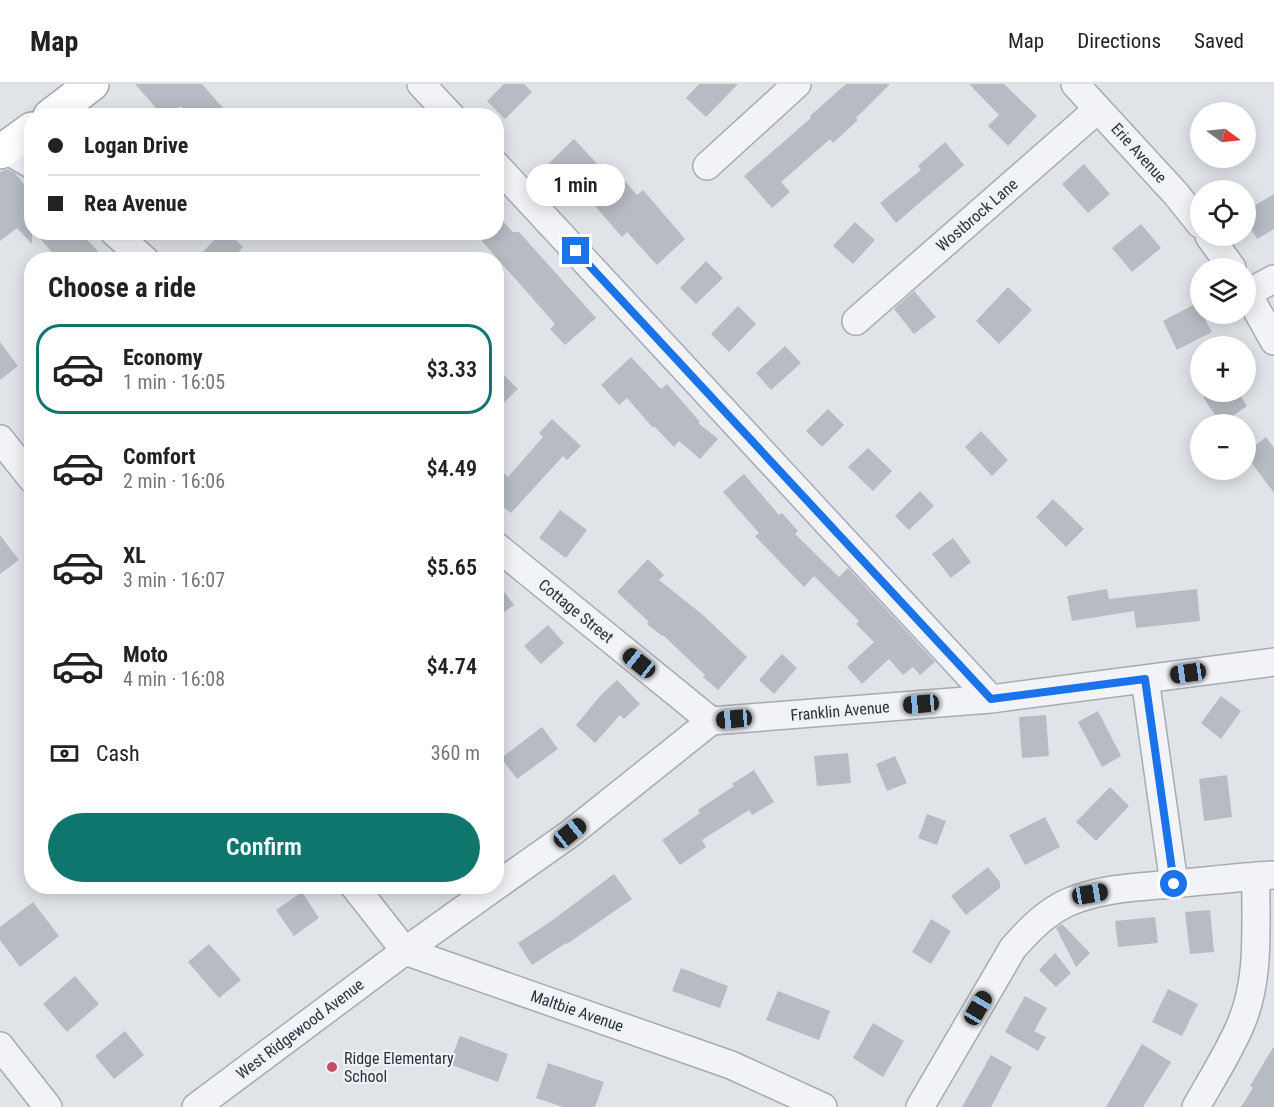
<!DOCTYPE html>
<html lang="en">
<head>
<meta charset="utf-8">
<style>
	:root { --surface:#fff; --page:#f6f6f6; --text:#222; --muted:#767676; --line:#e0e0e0; --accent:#0f766e }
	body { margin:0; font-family:"Roboto Condensed",sans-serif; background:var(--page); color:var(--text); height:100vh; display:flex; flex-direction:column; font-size:22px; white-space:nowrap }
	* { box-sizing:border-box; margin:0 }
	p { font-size:20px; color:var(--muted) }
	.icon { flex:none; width:33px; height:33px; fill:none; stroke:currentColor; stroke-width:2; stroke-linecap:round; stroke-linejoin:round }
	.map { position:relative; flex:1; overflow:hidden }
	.sheet { position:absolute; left:24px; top:168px; width:480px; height:642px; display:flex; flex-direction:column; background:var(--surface); border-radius:24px; box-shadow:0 3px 15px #0003 }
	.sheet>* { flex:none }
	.banner { position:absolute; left:24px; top:24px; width:480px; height:132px; border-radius:24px; box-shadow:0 3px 15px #0003; display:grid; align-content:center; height:132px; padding:0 24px; background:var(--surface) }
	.needle { width:39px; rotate:105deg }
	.fabs { position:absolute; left:1190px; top:18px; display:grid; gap:12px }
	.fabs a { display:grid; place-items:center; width:66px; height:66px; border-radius:50%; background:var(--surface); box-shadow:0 3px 15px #0003; font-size:30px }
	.end { position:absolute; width:27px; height:27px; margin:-14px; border:8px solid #1a73e8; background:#fff; box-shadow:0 0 0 3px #fff }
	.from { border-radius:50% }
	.bubble { position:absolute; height:42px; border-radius:21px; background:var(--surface); box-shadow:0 3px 15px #0003; font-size:20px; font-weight:600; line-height:42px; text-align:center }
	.car { position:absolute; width:18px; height:36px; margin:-18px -9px; border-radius:8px; box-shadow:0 0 4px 2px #0007; background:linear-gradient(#222 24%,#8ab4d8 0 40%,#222 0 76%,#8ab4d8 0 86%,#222 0) }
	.banner b { display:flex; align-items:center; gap:21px; height:57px; font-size:22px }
	.banner b+b { border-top:2px solid var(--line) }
	.banner i { width:15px; height:15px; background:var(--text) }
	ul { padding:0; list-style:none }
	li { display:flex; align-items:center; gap:18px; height:90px; margin:0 12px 9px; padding:0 12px; border:3px solid transparent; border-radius:24px }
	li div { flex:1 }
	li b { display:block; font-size:22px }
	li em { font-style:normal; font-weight:600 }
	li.current { border-color:var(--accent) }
	li>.icon { width:54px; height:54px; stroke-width:1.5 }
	h2 { padding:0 24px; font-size:27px; line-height:72px }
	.pay { display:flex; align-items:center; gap:15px; height:66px; padding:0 24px; font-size:22px }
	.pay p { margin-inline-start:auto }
	.action { display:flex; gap:12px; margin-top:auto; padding:12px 24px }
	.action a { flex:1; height:69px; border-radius:36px; background:var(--accent); color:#fff; font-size:24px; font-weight:600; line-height:69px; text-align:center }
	header { display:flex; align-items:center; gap:36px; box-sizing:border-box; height:84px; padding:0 30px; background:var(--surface); border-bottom:2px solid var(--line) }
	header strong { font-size:28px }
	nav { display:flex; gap:33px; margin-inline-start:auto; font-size:21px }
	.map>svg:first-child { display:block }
	.building { fill:#b7bcc4 }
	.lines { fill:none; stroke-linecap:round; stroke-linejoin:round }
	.minor-casing { stroke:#a6aab2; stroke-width:30 }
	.major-casing { stroke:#a0a7b2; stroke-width:36 }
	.minor { stroke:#f2f3f6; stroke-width:27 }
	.major { stroke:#fff; stroke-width:33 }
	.route { stroke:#1a73e8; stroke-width:8 }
	.poi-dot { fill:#c34e61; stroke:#eff2f5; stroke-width:2 }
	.labels { text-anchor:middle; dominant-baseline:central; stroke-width:4.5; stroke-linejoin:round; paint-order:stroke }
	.street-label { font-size:16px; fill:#2a313e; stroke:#eff2f5 }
	.poi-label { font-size:16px; fill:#2a313e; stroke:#eff2f5; text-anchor:start }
</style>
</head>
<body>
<header>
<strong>Map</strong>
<nav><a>Map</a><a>Directions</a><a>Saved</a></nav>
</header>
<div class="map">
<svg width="1274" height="1023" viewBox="0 0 1274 1023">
	<rect width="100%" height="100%" fill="#e0e3e8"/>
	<!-- building -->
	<path class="building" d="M 135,0 L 202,0 L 230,32 L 189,32 L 181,22 L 170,32 L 163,32 Z
		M 504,0 L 524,0 L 532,8 L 505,35 L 487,17 Z
		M 699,0 L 738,0 L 706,33 L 686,14 Z
		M 846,0 L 890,0 L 856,34 L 858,36 L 833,59 L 830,55 L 781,98 L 790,108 L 772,124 L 744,92 L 811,34 L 810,32 Z
		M 969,0 L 1004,0 L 1037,32 L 1008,62 L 988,42 L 999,31 Z
		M 574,55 L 603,86 L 610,80 L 637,111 L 643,106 L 685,155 L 657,181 L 627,148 L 622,153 L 568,91 L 561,98 L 546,82 Z
		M 945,58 L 964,81 L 896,139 L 880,119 L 921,86 L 918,82 Z
		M 1084,80 L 1110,110 L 1088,129 L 1062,100 Z
		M 7,85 L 15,89 L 32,111 L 32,160 L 17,144 L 0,157 L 0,88 Z
		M 1274,110 L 1274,145 L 1257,155 L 1245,134 L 1245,127 Z
		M 496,130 L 513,148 L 519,148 L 596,234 L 565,261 L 550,245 L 555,240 L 474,148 L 496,148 Z
		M 855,138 L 875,156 L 853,180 L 833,162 Z
		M 1141,140 L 1161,164 L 1132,188 L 1112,164 Z
		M 34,148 L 80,148 L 106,176 L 59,176 Z
		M 222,148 L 228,148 L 243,163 L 231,176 L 195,176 Z
		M 706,177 L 723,194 L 696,220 L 680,204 Z
		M 1008,203 L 1032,226 L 999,260 L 976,237 Z
		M 914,207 L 936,233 L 914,250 L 894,225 Z
		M 1197,219 L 1200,230 L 1202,230 L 1212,248 L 1177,266 L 1163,237 Z
		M 738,222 L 756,240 L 729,268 L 711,250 Z
		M 0,258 L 18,282 L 0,296 Z
		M 785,262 L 801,279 L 771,306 L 756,289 Z
		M 631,273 L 661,305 L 667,300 L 700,338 L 698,339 L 718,355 L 700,375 L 679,357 L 674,363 L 654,342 L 653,344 L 627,314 L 619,321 L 601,301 Z
		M 496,283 L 518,305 L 496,326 Z
		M 1212,308 L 1238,308 L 1247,322 L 1221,340 L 1203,313 Z
		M 828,325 L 844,341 L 822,363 L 806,347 Z
		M 552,335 L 581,362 L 567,376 L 563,372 L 511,429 L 496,417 L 496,382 L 508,393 L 543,353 L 539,349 Z
		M 981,347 L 1008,376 L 992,392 L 965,363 Z
		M 1266,353 L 1274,364 L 1274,409 L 1245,370 Z
		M 868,364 L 892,387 L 873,407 L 848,383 Z
		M 744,390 L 779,431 L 782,429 L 798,447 L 795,450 L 839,493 L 848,484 L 935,578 L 920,591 L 913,583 L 903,591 L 889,575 L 862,600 L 847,583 L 874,558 L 856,540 L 859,537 L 814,492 L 804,503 L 755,452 L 759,449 L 723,408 Z
		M 920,407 L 934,422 L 909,446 L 895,432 Z
		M 1053,415 L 1084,445 L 1066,463 L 1036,433 Z
		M 560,426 L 587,446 L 566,474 L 539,454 Z
		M 0,451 L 19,476 L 0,490 Z
		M 953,454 L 971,478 L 951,494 L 932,470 Z
		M 648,475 L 664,491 L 659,496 L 703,531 L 747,573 L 718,606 L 703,593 L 705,591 L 663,551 L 662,552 L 647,540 L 649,538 L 617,508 Z
		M 496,497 L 514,521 L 496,534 Z
		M 1107,505 L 1109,515 L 1197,505 L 1200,537 L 1136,544 L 1134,527 L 1072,537 L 1067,512 Z
		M 548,541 L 564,559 L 541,580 L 524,562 Z
		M 782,570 L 797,584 L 774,610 L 759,596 Z
		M 617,596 L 640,620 L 624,635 L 620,631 L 595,659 L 576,641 L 601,611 Z
		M 1221,612 L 1241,627 L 1221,655 L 1201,639 Z
		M 1098,627 L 1121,672 L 1102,683 L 1078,638 Z
		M 1046,631 L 1049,672 L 1022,674 L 1019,633 Z
		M 542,643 L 558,665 L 517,695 L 501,674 Z
		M 848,669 L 851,699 L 817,702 L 814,672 Z
		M 895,672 L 907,699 L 887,707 L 876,680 Z
		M 754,686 L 774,718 L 752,731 L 749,726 L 702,756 L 706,763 L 680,781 L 662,756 L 700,729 L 698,726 L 734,702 L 732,700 Z
		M 1227,691 L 1232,733 L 1204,737 L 1199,695 Z
		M 1110,703 L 1129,722 L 1096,757 L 1076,738 Z
		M 927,730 L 946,737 L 937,761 L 918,754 Z
		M 1045,733 L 1060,763 L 1025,781 L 1009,751 Z
		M 988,783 L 1000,798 L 1000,804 L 966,831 L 951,812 Z
		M 614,790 L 632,815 L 567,860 L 566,859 L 532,881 L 518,859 L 550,838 Z
		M 302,808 L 319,834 L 294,852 L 276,826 Z
		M 33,818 L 59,852 L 20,883 L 0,856 L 0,843 Z
		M 1210,826 L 1214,868 L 1190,870 L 1185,828 Z
		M 1155,833 L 1158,859 L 1118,863 L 1115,837 Z
		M 931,835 L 951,847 L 931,880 L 912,868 Z
		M 1062,840 L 1090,869 L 1076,883 L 1056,844 Z
		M 209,860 L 241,896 L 219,914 L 188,878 Z
		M 1055,869 L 1071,889 L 1056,903 L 1039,886 Z
		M 681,884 L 728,902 L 720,924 L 672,907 Z
		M 75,892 L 99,920 L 67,948 L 43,920 Z
		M 1168,905 L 1198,920 L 1182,952 L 1152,938 Z
		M 778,907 L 830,927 L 819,956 L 766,936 Z
		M 1025,912 L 1047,924 L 1034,947 L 1046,953 L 1038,967 L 1005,948 Z
		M 873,939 L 904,957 L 883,993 L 853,974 Z
		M 125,947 L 144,971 L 114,995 L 95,972 Z
		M 460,952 L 508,970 L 498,998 L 449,980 Z
		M 1142,960 L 1171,978 L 1143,1023 L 1106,1023 Z
		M 1274,962 L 1274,1023 L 1241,1023 L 1253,1004 L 1250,1002 Z
		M 991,971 L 1012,983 L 991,1023 L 962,1023 Z
		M 548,979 L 604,998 L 595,1023 L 563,1023 L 536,1014 Z"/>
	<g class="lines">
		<!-- minor casing -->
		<g class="minor-casing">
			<path id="minor" d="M 421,0 L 451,32
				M 1075,0 L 1176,110 L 1200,140
				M 0,62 L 32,81
				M 496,81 L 991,615
				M 707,82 L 797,0
				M 114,148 L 145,176
				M 1209,152 L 1232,184
				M 1245,205 L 1274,257
				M 1248,209 L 1274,195
				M 856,237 L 1098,25
				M 0,355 L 32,395
				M 496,462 L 711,637
				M 1145,595 L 1174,800
				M 354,802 L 405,867 L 731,981 L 823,1023
				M 496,802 L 571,749 L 711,637 L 991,615 L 1274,578
				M 0,962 L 48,1023
				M 196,1023 L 405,867 L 496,802
				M 920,1023 L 1013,864 C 1029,846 1046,828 1069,818 C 1102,804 1138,803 1173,800 C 1207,797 1240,793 1274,791
				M 1196,1023 C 1211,996 1228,970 1240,942 C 1261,895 1255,841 1256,792"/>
		</g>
		<!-- major casing -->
		<g class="major-casing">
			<path id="major" d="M 50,32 L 92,0
				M 0,68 L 32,45"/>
		</g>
		<!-- minor -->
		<use href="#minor" class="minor"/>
		<!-- major -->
		<use href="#major" class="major"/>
	</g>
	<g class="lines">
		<!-- route -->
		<path class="route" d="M 576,167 L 991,615 L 1145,595 L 1174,800"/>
	</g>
	<!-- markers -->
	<circle class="poi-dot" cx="332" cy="983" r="6"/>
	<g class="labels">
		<!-- street labels -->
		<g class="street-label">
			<text transform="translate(1139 69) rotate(48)">Erie Avenue</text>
			<text transform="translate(977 131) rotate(-41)">Wostbrock Lane</text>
			<text transform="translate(576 527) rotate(39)">Cottage Street</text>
			<text transform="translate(840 627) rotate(-5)">Franklin Avenue</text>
			<text transform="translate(577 927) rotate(19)">Maltbie Avenue</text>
			<text transform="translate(300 945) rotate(-37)">West Ridgewood Avenue</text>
		</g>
		<!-- poi labels -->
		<g class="poi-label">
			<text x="344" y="974">Ridge Elementary<tspan x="344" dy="18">School</tspan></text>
		</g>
	</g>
</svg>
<div class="fabs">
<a><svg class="needle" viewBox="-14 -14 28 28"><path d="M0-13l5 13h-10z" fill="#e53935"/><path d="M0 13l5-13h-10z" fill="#767676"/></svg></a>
<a><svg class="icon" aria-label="locate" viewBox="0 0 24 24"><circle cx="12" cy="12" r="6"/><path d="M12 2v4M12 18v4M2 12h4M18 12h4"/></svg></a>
<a><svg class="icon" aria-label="layers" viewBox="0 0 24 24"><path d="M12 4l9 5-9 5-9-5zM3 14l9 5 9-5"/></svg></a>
<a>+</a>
<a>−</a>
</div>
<i class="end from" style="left:1174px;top:800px"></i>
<i class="end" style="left:576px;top:167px"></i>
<div class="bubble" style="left:526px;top:80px;width:99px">1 min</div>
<i class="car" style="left:639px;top:579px;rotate:309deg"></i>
<i class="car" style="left:1188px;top:589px;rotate:262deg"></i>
<i class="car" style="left:921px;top:620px;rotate:265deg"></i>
<i class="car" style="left:734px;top:635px;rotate:265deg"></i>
<i class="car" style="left:570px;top:749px;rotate:51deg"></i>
<i class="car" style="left:1090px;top:810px;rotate:80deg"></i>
<i class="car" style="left:978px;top:924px;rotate:30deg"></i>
<div class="banner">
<b><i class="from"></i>Logan Drive</b>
<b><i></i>Rea Avenue</b>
</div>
<section class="sheet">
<h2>Choose a ride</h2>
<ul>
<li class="current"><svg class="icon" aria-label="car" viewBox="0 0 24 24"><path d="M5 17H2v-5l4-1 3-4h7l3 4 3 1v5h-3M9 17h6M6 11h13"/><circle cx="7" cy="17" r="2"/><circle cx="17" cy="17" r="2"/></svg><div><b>Economy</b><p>1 min · 16:05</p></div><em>$3.33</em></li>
<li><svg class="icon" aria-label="car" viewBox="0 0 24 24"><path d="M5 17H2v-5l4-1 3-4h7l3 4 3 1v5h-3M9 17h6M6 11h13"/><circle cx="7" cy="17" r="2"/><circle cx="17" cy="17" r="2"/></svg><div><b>Comfort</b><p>2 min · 16:06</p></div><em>$4.49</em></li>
<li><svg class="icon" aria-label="car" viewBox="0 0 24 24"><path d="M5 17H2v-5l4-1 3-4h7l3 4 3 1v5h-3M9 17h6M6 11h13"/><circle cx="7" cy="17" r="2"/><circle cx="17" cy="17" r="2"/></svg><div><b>XL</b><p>3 min · 16:07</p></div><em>$5.65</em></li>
<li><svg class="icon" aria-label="car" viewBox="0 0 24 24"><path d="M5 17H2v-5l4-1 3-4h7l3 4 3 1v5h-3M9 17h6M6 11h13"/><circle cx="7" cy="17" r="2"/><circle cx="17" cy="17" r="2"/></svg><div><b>Moto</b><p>4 min · 16:08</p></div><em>$4.74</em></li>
</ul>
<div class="pay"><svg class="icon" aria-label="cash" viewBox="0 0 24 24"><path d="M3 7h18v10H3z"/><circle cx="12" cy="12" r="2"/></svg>Cash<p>360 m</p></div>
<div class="action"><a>Confirm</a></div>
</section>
</div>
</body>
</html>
